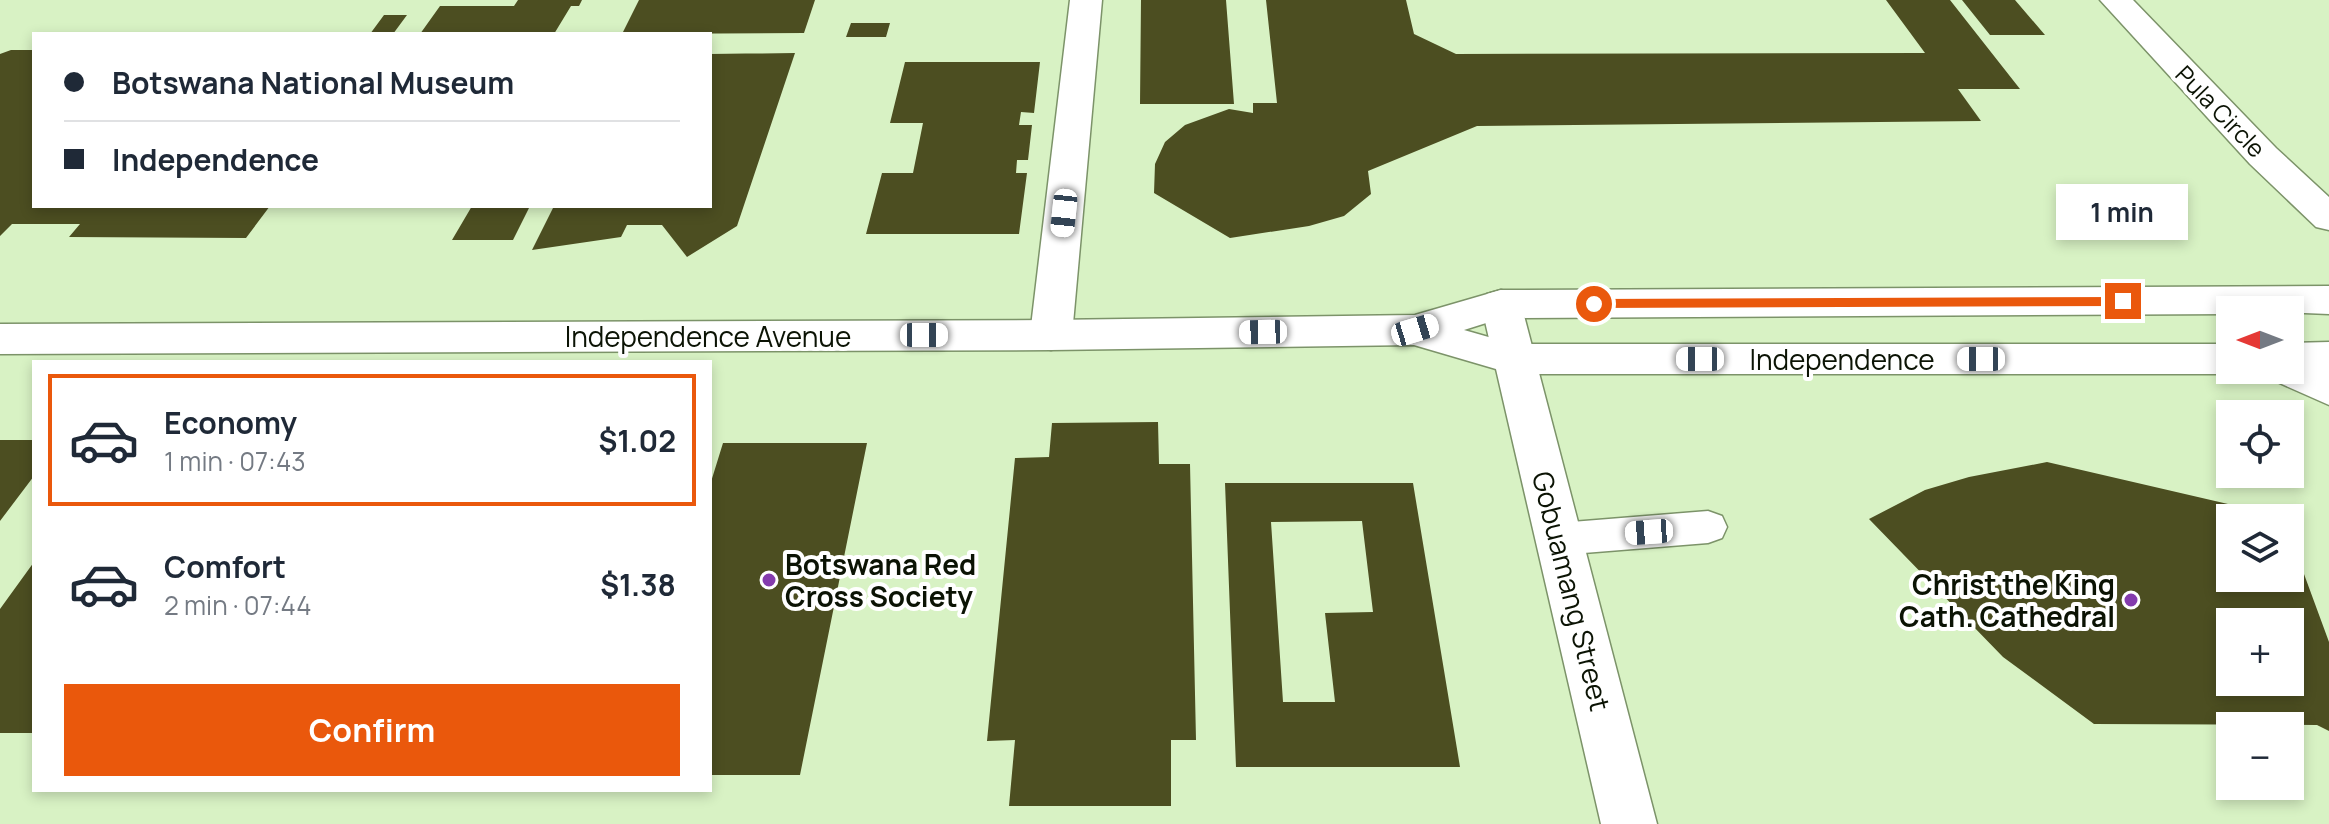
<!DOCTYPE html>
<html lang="en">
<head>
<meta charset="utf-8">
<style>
	:root { --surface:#fff; --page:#f2f2f3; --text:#1f2937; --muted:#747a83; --line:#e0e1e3; --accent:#ea580c }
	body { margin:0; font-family:Manrope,sans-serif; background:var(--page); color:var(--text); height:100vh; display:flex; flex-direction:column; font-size:30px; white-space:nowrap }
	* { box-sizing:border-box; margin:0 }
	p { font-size:26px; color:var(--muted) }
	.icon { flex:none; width:44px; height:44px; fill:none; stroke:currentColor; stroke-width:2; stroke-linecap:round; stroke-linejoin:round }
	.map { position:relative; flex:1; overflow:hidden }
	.drawer { position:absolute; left:32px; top:360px; width:680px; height:432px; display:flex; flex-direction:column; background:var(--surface); border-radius:0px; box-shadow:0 4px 12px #0003 }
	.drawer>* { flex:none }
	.guide { position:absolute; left:32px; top:32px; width:680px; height:176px; border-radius:0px; box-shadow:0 4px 12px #0003; display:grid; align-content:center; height:176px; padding:0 32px; background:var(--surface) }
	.needle { width:52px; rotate:270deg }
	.controls { position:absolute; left:2216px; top:296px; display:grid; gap:16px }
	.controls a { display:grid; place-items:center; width:88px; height:88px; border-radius:0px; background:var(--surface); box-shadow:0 4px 12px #0003; font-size:40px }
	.end { position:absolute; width:36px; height:36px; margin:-18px; border:10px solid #ea580c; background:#fff; box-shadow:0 0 0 4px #fff }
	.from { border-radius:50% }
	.bubble { position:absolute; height:56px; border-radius:0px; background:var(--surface); box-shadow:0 4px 12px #0003; font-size:26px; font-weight:700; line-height:56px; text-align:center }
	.car { position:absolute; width:24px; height:48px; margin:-24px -12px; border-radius:10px; box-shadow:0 0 6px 2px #0007; background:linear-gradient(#fff 24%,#345 0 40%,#fff 0 76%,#345 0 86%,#fff 0) }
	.guide b { display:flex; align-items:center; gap:28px; height:76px; font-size:30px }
	.guide b+b { border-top:2px solid var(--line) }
	.guide i { width:20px; height:20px; background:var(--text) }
	ul { padding:14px 0 0; list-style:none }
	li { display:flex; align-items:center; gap:24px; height:132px; margin:0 16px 12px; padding:0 16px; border:4px solid transparent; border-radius:0px }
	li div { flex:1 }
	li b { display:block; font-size:30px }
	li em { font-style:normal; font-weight:700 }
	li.current { border-color:var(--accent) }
	li>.icon { width:72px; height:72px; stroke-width:1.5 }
	.primary-button { display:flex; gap:16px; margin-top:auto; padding:16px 32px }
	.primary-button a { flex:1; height:92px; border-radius:0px; background:var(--accent); color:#fff; font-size:32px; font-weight:700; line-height:92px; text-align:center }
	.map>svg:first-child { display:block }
	.building { fill:#4c4e21; fill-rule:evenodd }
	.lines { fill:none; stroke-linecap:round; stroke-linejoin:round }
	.service-casing { stroke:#7c9369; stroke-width:3 }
	.minor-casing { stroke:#7c9369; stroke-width:3 }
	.tertiary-casing { stroke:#7c9369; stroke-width:3 }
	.secondary-casing { stroke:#7c9369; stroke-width:3 }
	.service { fill:#fff; fill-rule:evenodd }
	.minor { fill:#fff; fill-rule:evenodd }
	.tertiary { fill:#fff; fill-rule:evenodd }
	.secondary { fill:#fff; fill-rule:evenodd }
	.route { fill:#ea580c }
	.poi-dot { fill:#843bad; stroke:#fff; stroke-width:3 }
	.labels { text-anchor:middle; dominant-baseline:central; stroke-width:8; stroke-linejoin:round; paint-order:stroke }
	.far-street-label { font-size:24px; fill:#0b1304; stroke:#fff }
	.street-label { font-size:28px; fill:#0b1304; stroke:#fff }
	.poi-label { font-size:28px; font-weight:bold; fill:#0b1304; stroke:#fff; text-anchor:start }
</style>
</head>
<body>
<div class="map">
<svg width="2329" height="824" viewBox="0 0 2329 824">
	<rect width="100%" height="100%" fill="#d8f2c4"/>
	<!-- building -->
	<path class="building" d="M 518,0 L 582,0 L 579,6 L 571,6 L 554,34 L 420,34 L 440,6 L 514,6 Z
		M 639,0 L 815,0 L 804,33 L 622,34 Z
		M 1141,0 L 1226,0 L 1234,104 L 1140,104 Z
		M 1266,0 L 1406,0 L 1414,34 L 1456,54 L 1925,53 L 1886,0 L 1950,0 L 2020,89 L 1958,89 L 1981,121 L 1477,126 L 1368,171 L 1371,194 L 1344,216 L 1309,226 L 1230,238 L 1154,193 L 1155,164 L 1165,142 L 1185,125 L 1229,109 L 1253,113 L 1253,103 L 1277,103 Z
		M 1962,0 L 2015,0 L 2045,35 L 1990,35 Z
		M 384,15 L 407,15 L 393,34 L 370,34 Z
		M 851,23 L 890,23 L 886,37 L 846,37 Z
		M 11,50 L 34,50 L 34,206 L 270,206 L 246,238 L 69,237 L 80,224 L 12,224 L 0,236 L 0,54 Z
		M 795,53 L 737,226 L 687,257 L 662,225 L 627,225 L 621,237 L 532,250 L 554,206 L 710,206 L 710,54 Z
		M 905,62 L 1040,62 L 1034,113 L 1021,112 L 1019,125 L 1032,125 L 1028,160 L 1017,160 L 1016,173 L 1027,173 L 1019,234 L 866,234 L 882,173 L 913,173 L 923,123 L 890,123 Z
		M 472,206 L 530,206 L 513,240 L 452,240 Z
		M 1158,422 L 1159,464 L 1190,464 L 1196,740 L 1171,740 L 1171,806 L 1009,806 L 1015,740 L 987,741 L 1015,458 L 1049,457 L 1052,423 Z
		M 0,440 L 34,440 L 34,476 L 0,521 Z
		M 723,443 L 867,443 L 800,775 L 710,775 L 710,485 Z
		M 2047,462 L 2284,517 L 2230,518 L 2230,578 L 2290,578 L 2290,536 L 2329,642 L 2329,731 L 2317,725 L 2094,724 L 2003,657 L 1869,519 L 1925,490 L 1969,477 ZM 2230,622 L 2290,622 L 2290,682 L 2230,682 Z
		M 1225,483 L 1413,483 L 1460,767 L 1236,767 ZM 1362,521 L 1373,612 L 1325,613 L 1335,702 L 1283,702 L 1271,522 Z
		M 34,562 L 34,733 L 0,733 L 0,609 Z"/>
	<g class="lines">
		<!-- service casing -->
		<g class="service-casing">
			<path id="service" d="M 1708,511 L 1722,516 L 1727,527 L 1722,538 L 1708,543 L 1559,555 L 1545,550 L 1539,539 L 1545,528 L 1559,523 Z"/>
		</g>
		<!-- minor casing -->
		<g class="minor-casing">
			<path id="minor" d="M 1070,0 L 1102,0 L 1072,335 L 1066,345 L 1051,350 L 1036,345 L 1030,335 Z
				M 1501,290 L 1515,294 L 1521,304 L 1657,824 L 1601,824 L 1481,304 L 1487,294 Z"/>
		</g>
		<!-- tertiary casing -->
		<g class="tertiary-casing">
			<path id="tertiary" d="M 2329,286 L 2329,314 L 2230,310 L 2230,314 L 1502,318 L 1464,330 L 1513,344 L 2230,344 L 2230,370 L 2244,370 L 2230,374 L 1513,374 L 1414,345 L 1051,350 L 0,354 L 0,324 L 1051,320 L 1415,315 L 1501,290 Z
				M 2329,342 L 2329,372 L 2290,373 L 2279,370 L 2290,370 L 2290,343 Z"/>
		</g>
		<!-- secondary casing -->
		<g class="secondary-casing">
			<path id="secondary" d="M 2100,0 L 2133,0 L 2276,148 L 2329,197 L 2329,230 L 2316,227 L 2250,164 Z
				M 2290,355 L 2329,371 L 2329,405 L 2275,381 L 2269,370 L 2290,370 Z"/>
		</g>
		<!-- service -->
		<use href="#service" class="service"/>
		<!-- minor -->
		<use href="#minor" class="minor"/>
		<!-- tertiary -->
		<use href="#tertiary" class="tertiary"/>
		<!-- secondary -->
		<use href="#secondary" class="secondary"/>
	</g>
	<!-- route -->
	<path class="route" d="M 2123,297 L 2129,301 L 2123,306 L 1594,308 L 1588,304 L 1594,299 Z"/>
	<!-- markers -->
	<g class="poi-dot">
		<circle cx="769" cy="580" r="8"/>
		<circle cx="2131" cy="600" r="8"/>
	</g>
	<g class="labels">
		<!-- far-street labels -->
		<g class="far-street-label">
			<text transform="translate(2221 111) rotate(46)">Pula Circle</text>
		</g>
		<!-- street labels -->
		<g class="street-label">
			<text x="708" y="336">Independence Avenue</text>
			<text x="1842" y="359">Independence</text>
			<text transform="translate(1572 591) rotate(76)">Gobuamang Street</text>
		</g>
		<!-- poi labels -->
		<g class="poi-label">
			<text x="785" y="564">Botswana Red<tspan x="785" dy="32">Cross Society</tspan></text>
			<text x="2115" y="584" text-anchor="end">Christ the King<tspan x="2115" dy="32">Cath. Cathedral</tspan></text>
		</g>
	</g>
</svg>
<div class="controls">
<a><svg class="needle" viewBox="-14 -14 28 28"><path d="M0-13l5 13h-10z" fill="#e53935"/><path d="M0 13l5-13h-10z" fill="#747a83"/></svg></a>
<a><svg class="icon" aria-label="locate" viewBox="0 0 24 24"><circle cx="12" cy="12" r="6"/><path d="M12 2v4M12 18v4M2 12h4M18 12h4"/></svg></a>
<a><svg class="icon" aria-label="layers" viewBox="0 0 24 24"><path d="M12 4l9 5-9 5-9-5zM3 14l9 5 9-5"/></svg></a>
<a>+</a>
<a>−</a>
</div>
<i class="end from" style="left:1594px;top:304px"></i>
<i class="end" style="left:2123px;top:301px"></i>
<div class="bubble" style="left:2056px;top:184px;width:132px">1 min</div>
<i class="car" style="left:1064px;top:213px;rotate:186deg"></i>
<i class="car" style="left:1415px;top:330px;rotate:73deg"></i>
<i class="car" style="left:1263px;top:332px;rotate:269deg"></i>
<i class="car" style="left:924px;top:335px;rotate:90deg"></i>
<i class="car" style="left:1700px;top:359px;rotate:270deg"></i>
<i class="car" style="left:1981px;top:359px;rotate:270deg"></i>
<i class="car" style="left:1649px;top:532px;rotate:266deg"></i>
<div class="guide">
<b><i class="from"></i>Botswana National Museum</b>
<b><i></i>Independence</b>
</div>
<section class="drawer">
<ul>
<li class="current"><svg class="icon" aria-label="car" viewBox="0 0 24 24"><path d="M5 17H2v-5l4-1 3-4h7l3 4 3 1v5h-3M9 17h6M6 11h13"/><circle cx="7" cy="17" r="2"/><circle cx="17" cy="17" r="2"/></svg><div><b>Economy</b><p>1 min · 07:43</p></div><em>$1.02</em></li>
<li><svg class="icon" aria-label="car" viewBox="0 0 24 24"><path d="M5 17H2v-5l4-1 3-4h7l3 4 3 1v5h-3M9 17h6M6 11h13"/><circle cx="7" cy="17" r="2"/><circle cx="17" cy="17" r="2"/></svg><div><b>Comfort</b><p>2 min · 07:44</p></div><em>$1.38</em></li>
</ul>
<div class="primary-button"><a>Confirm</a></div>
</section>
</div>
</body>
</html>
